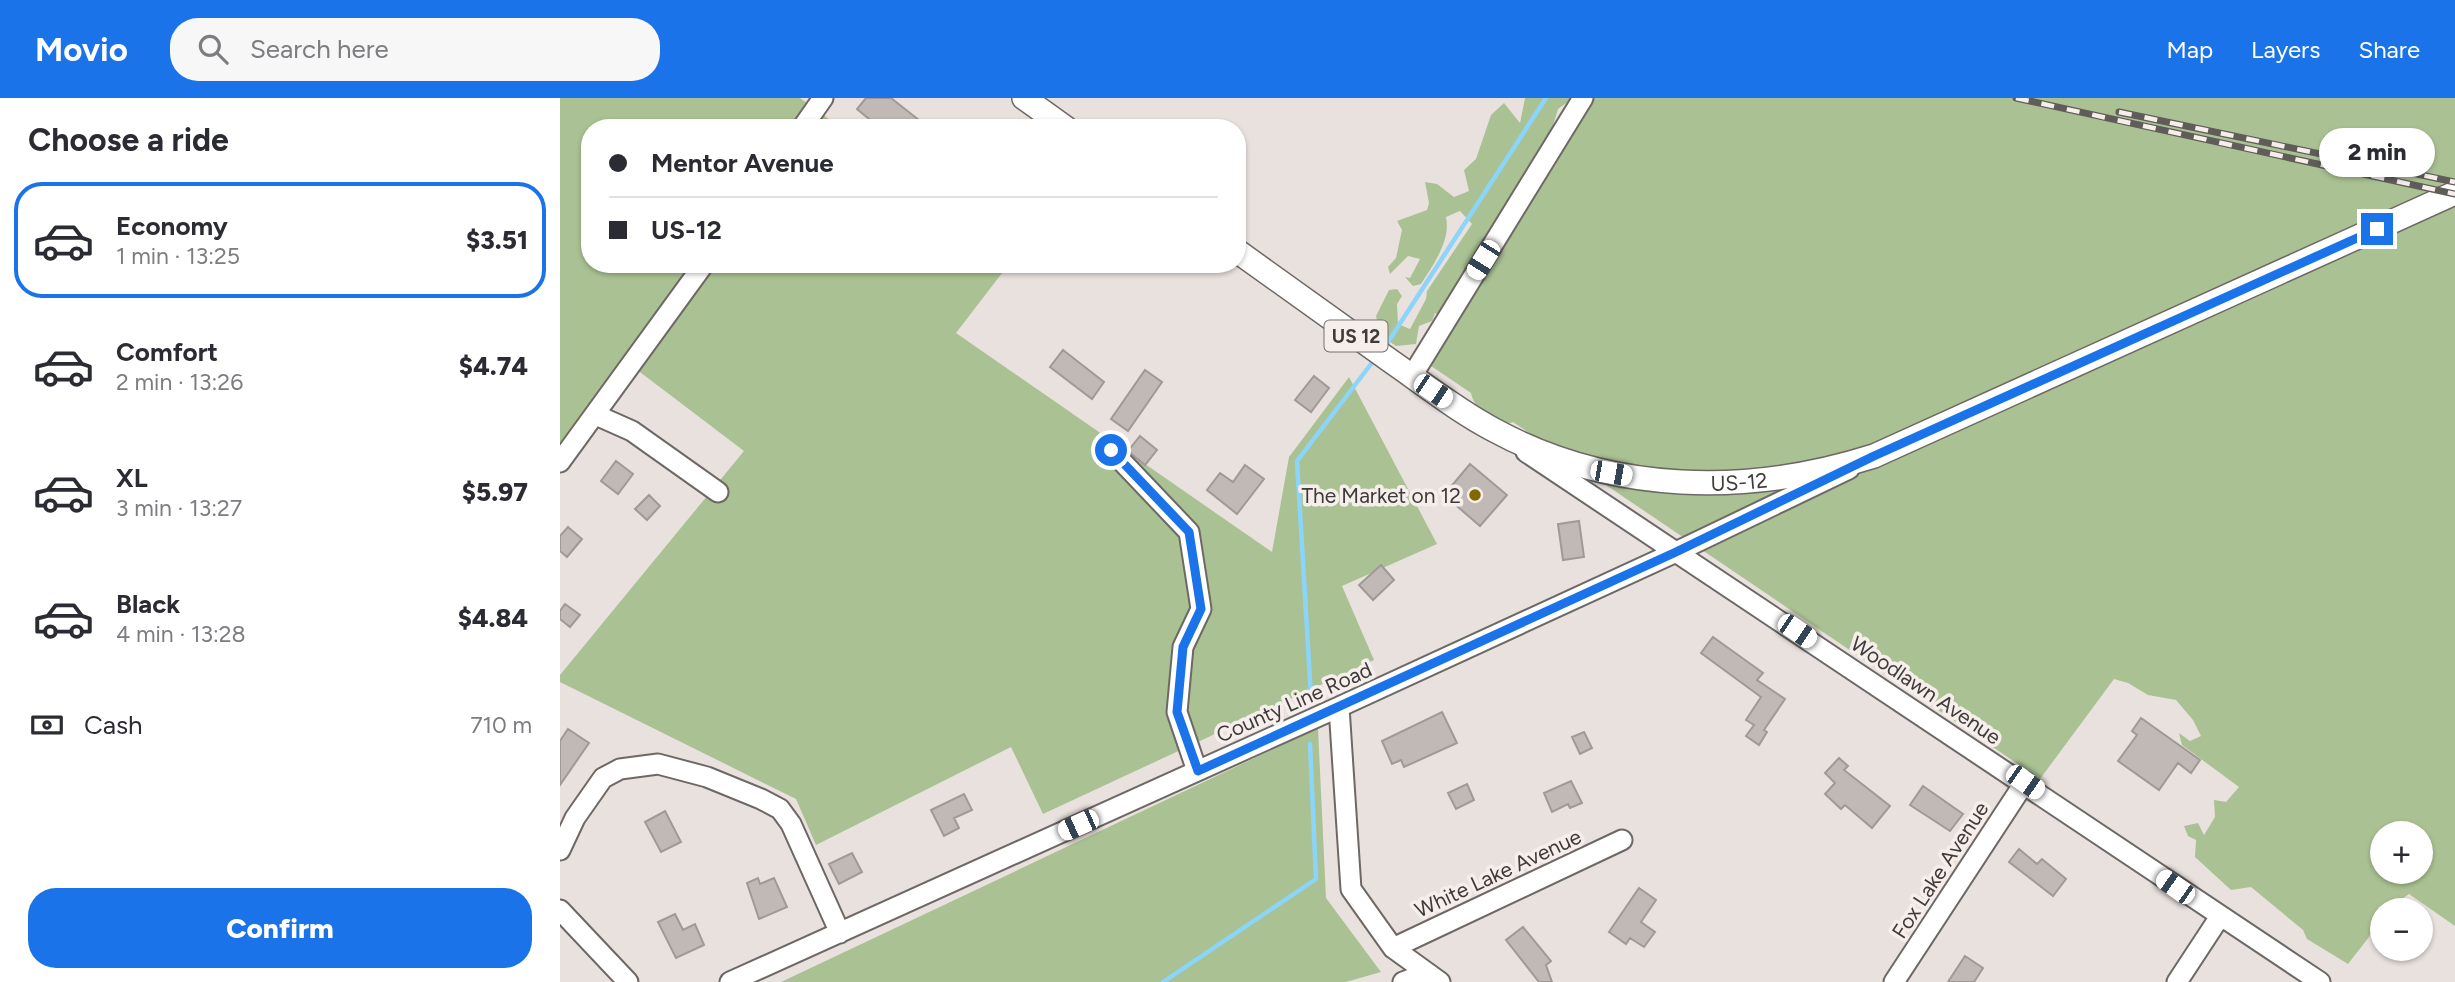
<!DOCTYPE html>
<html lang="en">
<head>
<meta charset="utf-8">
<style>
	:root { --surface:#fff; --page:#f7f7f7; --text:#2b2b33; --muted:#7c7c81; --line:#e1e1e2; --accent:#1a73e8 }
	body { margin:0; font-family:Figtree,sans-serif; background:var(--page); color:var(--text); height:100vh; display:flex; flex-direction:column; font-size:26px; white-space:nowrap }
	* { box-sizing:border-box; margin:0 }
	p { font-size:23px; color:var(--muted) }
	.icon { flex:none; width:38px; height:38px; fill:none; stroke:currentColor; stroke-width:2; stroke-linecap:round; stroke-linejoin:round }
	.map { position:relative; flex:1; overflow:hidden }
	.details { display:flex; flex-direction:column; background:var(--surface); width:560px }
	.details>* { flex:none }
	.banner { position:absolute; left:21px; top:21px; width:665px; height:154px; border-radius:28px; box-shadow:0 2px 5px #0004; display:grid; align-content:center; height:154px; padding:0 28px; background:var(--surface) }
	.controls { position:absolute; left:1810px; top:723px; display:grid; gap:14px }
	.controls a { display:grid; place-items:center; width:63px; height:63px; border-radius:50%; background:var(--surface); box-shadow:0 2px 5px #0004; font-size:35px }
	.end { position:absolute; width:32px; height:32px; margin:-16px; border:9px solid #1a73e8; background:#fff; box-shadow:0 0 0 4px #fff }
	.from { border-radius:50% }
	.bubble { position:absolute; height:49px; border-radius:24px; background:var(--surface); box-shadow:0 2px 5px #0004; font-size:23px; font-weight:800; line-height:49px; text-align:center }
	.car { position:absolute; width:21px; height:42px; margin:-21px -10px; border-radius:9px; box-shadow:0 0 5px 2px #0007; background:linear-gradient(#fff 24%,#345 0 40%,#fff 0 76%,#345 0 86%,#fff 0) }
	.banner b { display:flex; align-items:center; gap:24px; height:66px; font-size:26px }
	.banner b+b { border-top:2px solid var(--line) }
	.banner i { width:18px; height:18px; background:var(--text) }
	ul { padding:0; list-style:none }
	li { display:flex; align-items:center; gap:21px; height:116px; margin:0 14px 10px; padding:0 14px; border:4px solid transparent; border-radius:28px }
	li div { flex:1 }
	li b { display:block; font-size:26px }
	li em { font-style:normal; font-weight:800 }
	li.selected { border-color:var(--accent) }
	li>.icon { width:63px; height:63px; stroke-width:1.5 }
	h2 { padding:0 28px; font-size:32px; line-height:84px }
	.pay { display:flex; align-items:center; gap:18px; height:77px; padding:0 28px; font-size:26px }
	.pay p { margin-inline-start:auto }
	.action { display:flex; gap:14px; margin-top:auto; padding:14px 28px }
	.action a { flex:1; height:80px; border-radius:28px; background:var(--accent); color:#fff; font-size:28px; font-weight:800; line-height:80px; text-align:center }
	header { display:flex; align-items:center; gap:42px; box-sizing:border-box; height:98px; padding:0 35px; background:var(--accent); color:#fff }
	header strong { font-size:33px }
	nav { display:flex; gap:38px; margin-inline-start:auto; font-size:24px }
	.search { width:490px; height:63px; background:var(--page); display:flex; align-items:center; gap:18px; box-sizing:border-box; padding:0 24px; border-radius:28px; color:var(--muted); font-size:26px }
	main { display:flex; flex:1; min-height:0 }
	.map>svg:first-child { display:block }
	.green { fill:#aac293; fill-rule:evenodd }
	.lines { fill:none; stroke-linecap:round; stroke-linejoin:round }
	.stream { stroke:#8cd5fa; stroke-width:4.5 }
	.building { fill:#c0b9b6; stroke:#a09996; stroke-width:2 }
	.minor-casing { stroke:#6e6865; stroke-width:23 }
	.major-casing { stroke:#6e6865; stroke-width:26 }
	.minor { stroke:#fff; stroke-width:19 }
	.major { stroke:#fff; stroke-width:23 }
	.rail-casing { stroke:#605c5a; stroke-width:7 }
	.rail { stroke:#f6eeeb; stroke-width:4.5; stroke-dasharray:13; stroke-linecap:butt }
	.route { stroke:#1a73e8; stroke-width:9 }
	.poi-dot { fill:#836801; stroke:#f6eeeb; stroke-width:2.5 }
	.labels { text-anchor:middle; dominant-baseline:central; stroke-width:7; stroke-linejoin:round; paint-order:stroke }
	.shield { fill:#f6eeeb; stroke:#75716f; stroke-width:2 }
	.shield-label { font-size:19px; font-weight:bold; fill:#3e3b3a }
	.street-label { font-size:21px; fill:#3e3b3a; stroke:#f6eeeb }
	.poi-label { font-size:21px; fill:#3e3b3a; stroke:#f6eeeb; text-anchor:end }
</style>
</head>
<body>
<header>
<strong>Movio</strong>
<div class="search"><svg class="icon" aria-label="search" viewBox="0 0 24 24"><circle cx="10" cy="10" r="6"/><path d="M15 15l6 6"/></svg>Search here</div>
<nav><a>Map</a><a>Layers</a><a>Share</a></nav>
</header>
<main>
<section class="details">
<h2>Choose a ride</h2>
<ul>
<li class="selected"><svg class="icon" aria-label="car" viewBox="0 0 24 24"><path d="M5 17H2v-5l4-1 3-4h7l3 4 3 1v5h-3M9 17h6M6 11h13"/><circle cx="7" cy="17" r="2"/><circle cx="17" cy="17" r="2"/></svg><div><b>Economy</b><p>1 min · 13:25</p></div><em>$3.51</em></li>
<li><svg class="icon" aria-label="car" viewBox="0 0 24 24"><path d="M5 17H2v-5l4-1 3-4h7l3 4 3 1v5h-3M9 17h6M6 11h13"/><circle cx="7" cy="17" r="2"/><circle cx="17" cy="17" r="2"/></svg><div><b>Comfort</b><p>2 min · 13:26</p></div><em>$4.74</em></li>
<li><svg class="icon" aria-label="car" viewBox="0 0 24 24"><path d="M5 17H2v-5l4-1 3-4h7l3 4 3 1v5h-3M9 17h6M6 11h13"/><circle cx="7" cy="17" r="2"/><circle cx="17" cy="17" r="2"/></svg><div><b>XL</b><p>3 min · 13:27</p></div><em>$5.97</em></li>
<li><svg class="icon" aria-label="car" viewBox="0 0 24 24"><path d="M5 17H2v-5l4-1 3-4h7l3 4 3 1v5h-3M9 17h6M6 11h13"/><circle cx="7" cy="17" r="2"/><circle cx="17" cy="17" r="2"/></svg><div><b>Black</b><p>4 min · 13:28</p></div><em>$4.84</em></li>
</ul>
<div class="pay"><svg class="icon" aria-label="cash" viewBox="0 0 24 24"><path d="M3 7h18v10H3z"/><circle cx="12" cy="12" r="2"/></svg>Cash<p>710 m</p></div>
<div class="action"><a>Confirm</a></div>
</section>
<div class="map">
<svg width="1895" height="884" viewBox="0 0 1895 884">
	<rect width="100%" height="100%" fill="#e9e1de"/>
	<!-- green -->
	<path class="green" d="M 0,0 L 240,0 L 281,30 L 30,30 L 30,166 L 238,166 L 244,171 L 248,166 L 449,166 L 396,235 L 712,454 L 729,359 L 789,279 L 877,446 L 782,488 L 814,562 L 483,716 L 451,649 L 256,747 L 236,701 L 0,584 L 0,577 L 184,353 L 64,262 L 0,347 Z
		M 965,0 L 1013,0 L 998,11 L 990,38 L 1018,0 L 1895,0 L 1895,828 L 1849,796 L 1827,812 L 1822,812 L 1809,839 L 1788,866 L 1747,841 L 1743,832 L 1691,789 L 1671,792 L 1635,759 L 1636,742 L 1628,738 L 1624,728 L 1638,725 L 1644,737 L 1655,719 L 1654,702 L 1666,704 L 1679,689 L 1622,647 L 1619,635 L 1630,643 L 1641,638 L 1633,622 L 1616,602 L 1588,597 L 1568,585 L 1554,581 L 1480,681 L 953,324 C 936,331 914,311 911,295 L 868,266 L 912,169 L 901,177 L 900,187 L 879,217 L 875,215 L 872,223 L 859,228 L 856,246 L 836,248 L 821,238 L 816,218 L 829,192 L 837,191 L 842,198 L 837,206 L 838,226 L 850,231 L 866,201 L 867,193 L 912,126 L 900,113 L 886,119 C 891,143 873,167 861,186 L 853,188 L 845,179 L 850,180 L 860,161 L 848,158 L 830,176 L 828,169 L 836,160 L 842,132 L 837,123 L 867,112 L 869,105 L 865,84 L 877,86 L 894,99 L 909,93 L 904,72 L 916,61 L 931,17 L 944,5 L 960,25 ZM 1822,735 L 1860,735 L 1860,774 L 1822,774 Z
		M 758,630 L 766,800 L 821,874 L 786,884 L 221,884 Z"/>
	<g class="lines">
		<!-- stream -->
		<path class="stream" d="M 828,244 L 986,0
			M 751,599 L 737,363 L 811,266
			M 603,884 L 756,781 L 750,646"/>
	</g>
	<!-- building -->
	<path class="building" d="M 306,0 L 331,0 L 369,30 L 320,30 L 297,11 Z
		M 503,252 L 544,284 L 532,301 L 490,269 Z
		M 585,272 L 602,284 L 568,333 L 551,321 Z
		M 754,278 L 769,290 L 751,314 L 735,302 Z
		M 580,338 L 597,352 L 585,367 L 568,353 Z
		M 56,363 L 73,376 L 58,396 L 41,383 Z
		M 910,366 L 947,397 L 920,428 L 884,397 Z
		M 685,367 L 704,381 L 677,416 L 647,392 L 660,375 L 673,384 Z
		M 89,397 L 100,408 L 87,422 L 75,411 Z
		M 1019,423 L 1024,459 L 1003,462 L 998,426 Z
		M 8,429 L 22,441 L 7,459 L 0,453 L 0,438 Z
		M 821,467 L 834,482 L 813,502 L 799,487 Z
		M 5,506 L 20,517 L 10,529 L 0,521 L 0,513 Z
		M 1153,539 L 1203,575 L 1197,582 L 1225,601 L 1204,632 L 1207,634 L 1199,647 L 1186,638 L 1194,627 L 1186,622 L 1201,599 L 1141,555 Z
		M 882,614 L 897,645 L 844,669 L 841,662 L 832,666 L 822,643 Z
		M 1581,620 L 1640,662 L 1631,675 L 1618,665 L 1599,692 L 1558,663 L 1577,637 L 1572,633 Z
		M 8,631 L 29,645 L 0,687 L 0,643 Z
		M 1024,634 L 1032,650 L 1020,656 L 1012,639 Z
		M 1279,660 L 1288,668 L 1284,672 L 1330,708 L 1312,730 L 1285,707 L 1281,711 L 1265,696 L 1275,685 L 1265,675 Z
		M 1011,683 L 1022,705 L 1010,710 L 1008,706 L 992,714 L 984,695 Z
		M 907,686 L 914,702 L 896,711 L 888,695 Z
		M 1363,688 L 1403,716 L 1390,733 L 1350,707 Z
		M 404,696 L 412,712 L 394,720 L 399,730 L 384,738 L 371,712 Z
		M 105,713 L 121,744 L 101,754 L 85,724 Z
		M 1459,751 L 1477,766 L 1482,761 L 1506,781 L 1493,798 L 1449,764 Z
		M 292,755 L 302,774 L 279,786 L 269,766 Z
		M 198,780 L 200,786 L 214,780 L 227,809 L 199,821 L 187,785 Z
		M 1079,790 L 1096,802 L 1081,824 L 1095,834 L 1084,849 L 1070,840 L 1066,846 L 1049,834 Z
		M 115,816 L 123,832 L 135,826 L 144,847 L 116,860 L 98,824 Z
		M 963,829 L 991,863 L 986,867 L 992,884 L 979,884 L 946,842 Z
		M 1405,858 L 1423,870 L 1414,884 L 1388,884 Z"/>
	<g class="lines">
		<!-- minor casing -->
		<g class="minor-casing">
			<path id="minor" d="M 242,30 L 263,0
				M 852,278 L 1023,0
				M 36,317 L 72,333 L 158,394
				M 551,352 L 629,434 L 641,511 L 623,549 L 617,614 L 637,673
				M 966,354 L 1760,884
				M 0,364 L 144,166
				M 779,609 L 791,791 L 833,850 L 880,884
				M 0,752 L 15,720 L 43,680 L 60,671 L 98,666 L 147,679 L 201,701 L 220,711 L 231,726 L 280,835
				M 0,812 L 68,884
				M 833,850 L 1062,742
				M 170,884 L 779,609 L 1116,454 L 1289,371
				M 843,884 L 867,875
				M 1334,884 L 1465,684
				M 1617,884 L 1659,820"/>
		</g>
		<!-- major casing -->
		<g class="major-casing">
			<g id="major">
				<path d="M 464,0 L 506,30"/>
				<path id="s1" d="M 677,153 C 729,190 781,227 832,264 C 865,287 898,313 934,332 C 1052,396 1188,398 1314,358 L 1895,95"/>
			</g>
		</g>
		<!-- minor -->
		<use href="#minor" class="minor"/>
		<!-- major -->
		<use href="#major" class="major"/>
		<!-- rail casing -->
		<g class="rail-casing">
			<path id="rail" d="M 1456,0 L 1895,96
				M 1559,14 L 1895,84"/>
		</g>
		<!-- rail -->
		<use href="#rail" class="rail"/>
	</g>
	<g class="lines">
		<!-- route -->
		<path class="route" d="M 551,352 L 629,434 L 641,511 L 623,549 L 617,614 L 638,673 L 1116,454 L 1314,358 L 1817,131"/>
	</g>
	<!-- markers -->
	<circle class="poi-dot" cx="915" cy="397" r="7"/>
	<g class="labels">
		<!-- shield labels -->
		<rect class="shield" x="764.5" y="222.5" width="63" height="31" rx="5"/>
		<g class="shield-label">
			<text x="796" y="238">US 12</text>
		</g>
		<!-- street labels -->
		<g class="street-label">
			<text stroke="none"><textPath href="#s1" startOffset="567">US-12</textPath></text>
			<text transform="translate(1366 592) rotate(34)">Woodlawn Avenue</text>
			<text transform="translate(734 604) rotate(-24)">County Line Road</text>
			<text transform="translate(1380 772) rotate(-57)">Fox Lake Avenue</text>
			<text transform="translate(938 775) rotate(-25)">White Lake Avenue</text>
		</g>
		<!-- poi labels -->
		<g class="poi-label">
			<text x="901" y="397">The Market on 12</text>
		</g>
	</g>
</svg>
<div class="controls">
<a>+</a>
<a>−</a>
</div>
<i class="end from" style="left:551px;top:352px"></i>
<i class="end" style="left:1817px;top:131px"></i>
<div class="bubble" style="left:1759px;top:30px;width:116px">2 min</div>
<i class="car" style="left:923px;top:162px;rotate:212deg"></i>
<i class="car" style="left:873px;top:293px;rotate:124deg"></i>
<i class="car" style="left:1051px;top:375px;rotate:100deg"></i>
<i class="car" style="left:1237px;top:533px;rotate:124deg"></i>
<i class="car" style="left:1465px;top:684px;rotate:125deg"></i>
<i class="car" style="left:518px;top:727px;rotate:246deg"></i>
<i class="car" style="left:1615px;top:789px;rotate:305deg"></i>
<div class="banner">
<b><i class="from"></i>Mentor Avenue</b>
<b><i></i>US-12</b>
</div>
</div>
</main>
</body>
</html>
